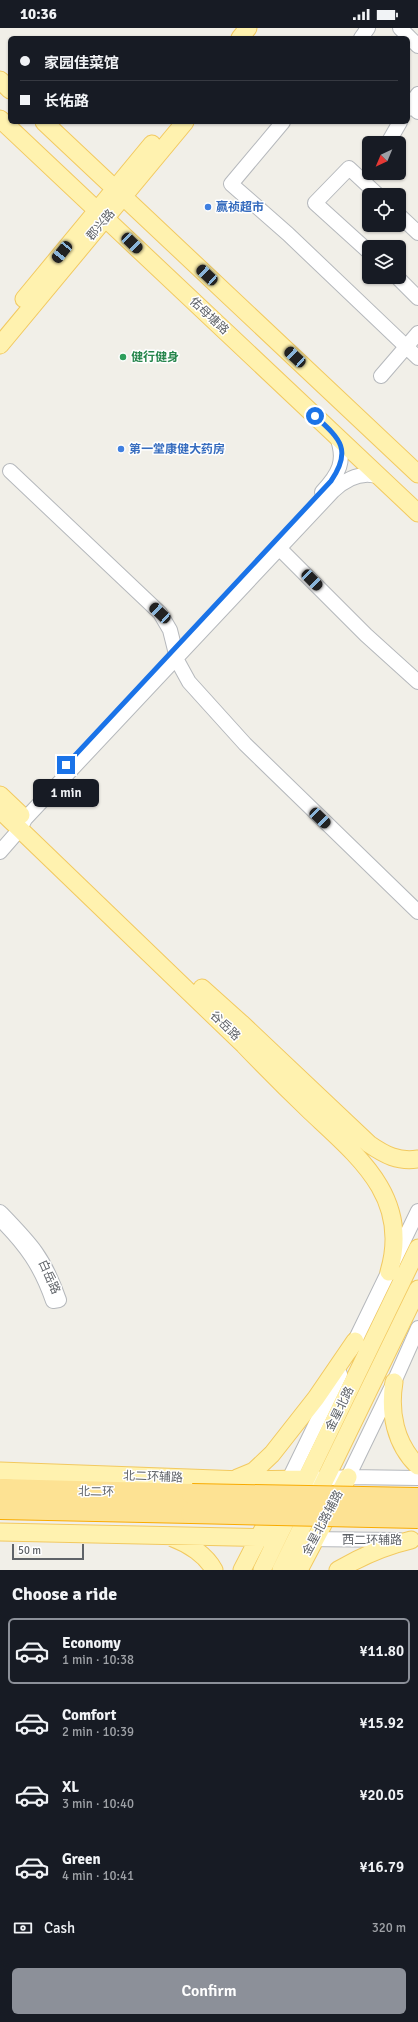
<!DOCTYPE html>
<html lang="en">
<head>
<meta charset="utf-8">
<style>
	:root { --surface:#171b24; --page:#20242c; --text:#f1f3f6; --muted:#9ea1a6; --line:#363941; --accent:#8c9099 }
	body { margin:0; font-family:Signika,"Noto Sans SC",sans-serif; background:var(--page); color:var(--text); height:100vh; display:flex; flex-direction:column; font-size:15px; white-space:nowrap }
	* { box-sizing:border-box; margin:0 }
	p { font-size:13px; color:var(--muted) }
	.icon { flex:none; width:22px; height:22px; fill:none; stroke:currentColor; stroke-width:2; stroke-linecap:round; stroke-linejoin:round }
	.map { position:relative; height:1542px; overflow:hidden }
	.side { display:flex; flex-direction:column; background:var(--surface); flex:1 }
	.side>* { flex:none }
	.guide { position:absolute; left:8px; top:8px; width:402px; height:88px; border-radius:6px; box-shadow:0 1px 3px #0004; display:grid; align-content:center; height:88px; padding:0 12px; background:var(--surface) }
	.needle { width:26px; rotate:224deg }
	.fabs { position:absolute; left:362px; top:108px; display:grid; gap:8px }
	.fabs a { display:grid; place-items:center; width:44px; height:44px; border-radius:6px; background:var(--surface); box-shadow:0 1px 3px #0004; font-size:20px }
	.scale { position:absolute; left:12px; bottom:10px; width:72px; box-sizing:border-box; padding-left:4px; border:2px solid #5f6368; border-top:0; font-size:11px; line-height:14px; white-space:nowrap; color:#5f6368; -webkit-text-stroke:3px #fff; paint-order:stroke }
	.end { position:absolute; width:18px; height:18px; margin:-9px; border:5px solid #1a73e8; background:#fff; box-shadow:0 0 0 2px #fff }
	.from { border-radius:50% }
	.bubble { position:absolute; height:28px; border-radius:6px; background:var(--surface); box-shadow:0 1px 3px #0004; font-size:13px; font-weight:600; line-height:28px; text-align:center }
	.car { position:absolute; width:12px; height:24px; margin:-12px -6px; border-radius:5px; box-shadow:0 0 3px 1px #0007; background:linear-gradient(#222 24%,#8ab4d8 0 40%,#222 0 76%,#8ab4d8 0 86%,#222 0) }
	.guide b { display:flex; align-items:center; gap:14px; height:38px; font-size:15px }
	.guide b+b { border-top:1px solid var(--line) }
	.guide i { width:10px; height:10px; background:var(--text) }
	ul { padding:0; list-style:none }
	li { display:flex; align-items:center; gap:12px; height:66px; margin:0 8px 6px; padding:0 4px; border:2px solid transparent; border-radius:6px }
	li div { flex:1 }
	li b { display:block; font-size:15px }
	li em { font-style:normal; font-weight:600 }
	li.selected { border-color:var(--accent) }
	li>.icon { width:36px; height:36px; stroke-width:1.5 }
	h2 { padding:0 12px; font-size:18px; line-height:48px }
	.pay { display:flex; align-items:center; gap:10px; height:44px; padding:0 12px; font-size:15px }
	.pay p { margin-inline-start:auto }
	.cta { display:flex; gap:8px; margin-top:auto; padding:8px 12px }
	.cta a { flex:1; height:46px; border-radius:6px; background:var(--accent); color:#fff; font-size:16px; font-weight:600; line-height:46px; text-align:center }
	.status { display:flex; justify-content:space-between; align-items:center; height:28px; padding:0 20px; background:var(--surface); direction:ltr }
	.status svg { height:11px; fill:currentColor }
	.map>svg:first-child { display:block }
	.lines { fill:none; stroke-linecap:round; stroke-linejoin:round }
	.minor-casing { stroke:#b5b8bc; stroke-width:16 }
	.major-casing { stroke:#f2c960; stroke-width:19 }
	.highway-casing { stroke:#f9ab00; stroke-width:22 }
	.minor { stroke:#fff; stroke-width:14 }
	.major { stroke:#fff2af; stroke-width:17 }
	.highway { stroke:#fde293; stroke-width:20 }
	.highway-bridge-casing { stroke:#f9ab00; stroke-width:22; stroke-linecap:butt }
	.highway-bridge { stroke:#fde293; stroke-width:20 }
	.route { stroke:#1a73e8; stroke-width:5 }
	.shop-dot { fill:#3f7fe0; stroke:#fff; stroke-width:1.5 }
	.leisure-dot { fill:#2e9e5b; stroke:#fff; stroke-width:1.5 }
	.labels { text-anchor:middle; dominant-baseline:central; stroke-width:3; stroke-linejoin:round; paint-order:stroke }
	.shop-label { font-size:12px; font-weight:bold; fill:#366cbe; stroke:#fff; text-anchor:start }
	.street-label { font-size:12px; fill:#5f6368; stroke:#fff }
	.leisure-label { font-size:12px; font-weight:bold; fill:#27864d; stroke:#fff; text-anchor:start }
</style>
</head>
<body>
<div class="status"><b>10:36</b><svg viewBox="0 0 49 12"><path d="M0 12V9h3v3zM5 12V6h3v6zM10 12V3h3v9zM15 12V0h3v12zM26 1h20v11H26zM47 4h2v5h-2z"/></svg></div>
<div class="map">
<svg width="418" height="1542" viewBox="0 0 418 1542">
	<rect width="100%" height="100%" fill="#f1efe8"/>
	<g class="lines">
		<!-- minor casing -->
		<g class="minor-casing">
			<path id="minor" d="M 400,0 L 418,18
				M 361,10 L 368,0
				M 410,77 L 418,66
				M 408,81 L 410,77 L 418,84
				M 283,94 L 231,156 L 288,206 L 418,330
				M 388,115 L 400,94
				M 399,187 L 418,205
				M 369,224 L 315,175 L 349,140 L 378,167
				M 397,249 L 418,270
				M 381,348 L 418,305
				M 10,443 L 160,585 L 170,602 L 178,634 L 189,654 L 245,716 L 418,884
				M 322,464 C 339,446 346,433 337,409
				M 279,520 L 366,607 L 418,654
				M 0,824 L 20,801 L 25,791 L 333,463 C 347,450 364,442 382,450
				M 0,1184 C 31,1216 44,1229 59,1272 L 53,1273 C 41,1238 26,1217 0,1191
				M 350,1323 L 418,1183
				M 348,1449 L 394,1354 L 418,1300
				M 289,1451 L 340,1346
				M 316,1451 L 348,1449 L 418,1450
				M 305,1511 L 399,1512"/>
		</g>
		<!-- major casing -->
		<g class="major-casing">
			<path id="major" d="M 240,10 L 248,0
				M 0,52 L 10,62
				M 0,91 L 418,485
				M 44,94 L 418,446
				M 24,271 L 152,116
				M 0,317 L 185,94
				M 0,767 L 21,787
				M 0,782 L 244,1017 C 266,1040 288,1062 311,1084 C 359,1129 411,1170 389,1244
				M 202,960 L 241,995 L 369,1116 C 385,1127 398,1134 418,1131
				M 394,1354 C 389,1384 395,1416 418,1438
				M 0,1443 L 243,1452 L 306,1451
				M 237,1450 L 254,1443 L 272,1426 L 316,1370 L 355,1313
				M 0,1504 L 277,1510
				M 173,1510 C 189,1516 206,1527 214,1542
				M 242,1542 L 276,1476
				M 262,1542 L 418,1220
				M 281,1542 L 418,1261
				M 299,1542 L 348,1449
				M 338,1542 C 362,1528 385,1518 411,1512"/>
		</g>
		<!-- highway casing -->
		<g class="highway-casing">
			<path id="highway" d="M 0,1461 L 192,1466
				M 0,1481 L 191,1485"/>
		</g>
		<!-- minor -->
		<use href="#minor" class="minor"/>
		<!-- major -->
		<use href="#major" class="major"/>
		<!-- highway -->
		<use href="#highway" class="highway"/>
		<!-- highway-bridge casing -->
		<g class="highway-bridge-casing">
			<path id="highway-bridge" d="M 192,1466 L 418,1470
				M 191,1485 L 418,1490"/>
		</g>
		<!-- highway-bridge -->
		<use href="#highway-bridge" class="highway-bridge"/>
	</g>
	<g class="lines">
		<!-- route -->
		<path class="route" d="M 66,737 L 331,453 C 353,421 339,410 315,388"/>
	</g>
	<!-- markers -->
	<g class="shop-dot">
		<circle cx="208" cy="179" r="4"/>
		<circle cx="121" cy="421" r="4"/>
	</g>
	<circle class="leisure-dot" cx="123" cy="329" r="4"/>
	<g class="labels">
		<!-- shop labels -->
		<g class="shop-label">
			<text x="216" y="179">赢祯超市</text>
			<text x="129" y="421">第一堂康健大药房</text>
		</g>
		<!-- street labels -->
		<g class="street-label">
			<text transform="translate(101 197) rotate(-50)">郡兴路</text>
			<text transform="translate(209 288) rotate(43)">佑母塘路</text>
			<text transform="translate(225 998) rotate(44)">谷岳路</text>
			<text transform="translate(49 1249) rotate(66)">白岳路</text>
			<text transform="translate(340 1381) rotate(-64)">金星北路</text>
			<text transform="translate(153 1449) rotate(2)">北二环辅路</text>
			<text transform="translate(96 1464) rotate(1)">北二环</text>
			<text transform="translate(323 1495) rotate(-62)">金星北路辅路</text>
			<text x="372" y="1512">西二环辅路</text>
		</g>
		<!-- leisure labels -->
		<g class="leisure-label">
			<text x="131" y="329">健行健身</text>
		</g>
	</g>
</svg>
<div class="fabs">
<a><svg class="needle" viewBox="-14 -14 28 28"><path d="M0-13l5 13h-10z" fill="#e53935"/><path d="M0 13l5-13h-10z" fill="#9ea1a6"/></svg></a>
<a><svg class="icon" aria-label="locate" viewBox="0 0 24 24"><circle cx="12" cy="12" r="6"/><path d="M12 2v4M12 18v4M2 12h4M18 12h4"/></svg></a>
<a><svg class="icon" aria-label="layers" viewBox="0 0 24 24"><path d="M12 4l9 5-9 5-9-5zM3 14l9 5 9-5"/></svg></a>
</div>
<div class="scale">50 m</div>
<i class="end from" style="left:315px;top:388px"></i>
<i class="end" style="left:66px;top:737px"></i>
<div class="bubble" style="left:33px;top:751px;width:66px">1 min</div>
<i class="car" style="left:132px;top:215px;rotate:134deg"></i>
<i class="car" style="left:62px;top:224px;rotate:219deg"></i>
<i class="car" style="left:207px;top:247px;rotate:313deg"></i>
<i class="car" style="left:295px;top:329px;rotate:313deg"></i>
<i class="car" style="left:312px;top:552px;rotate:135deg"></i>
<i class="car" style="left:160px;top:585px;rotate:313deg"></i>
<i class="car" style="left:320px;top:790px;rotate:134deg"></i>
<div class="guide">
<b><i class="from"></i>家园佳菜馆</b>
<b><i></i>长佑路</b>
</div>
</div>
<section class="side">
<h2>Choose a ride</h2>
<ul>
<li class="selected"><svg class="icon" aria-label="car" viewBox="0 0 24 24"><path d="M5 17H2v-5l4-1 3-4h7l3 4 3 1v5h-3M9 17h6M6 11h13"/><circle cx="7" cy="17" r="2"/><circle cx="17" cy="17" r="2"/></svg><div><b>Economy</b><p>1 min · 10:38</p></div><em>¥11.80</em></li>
<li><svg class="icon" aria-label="car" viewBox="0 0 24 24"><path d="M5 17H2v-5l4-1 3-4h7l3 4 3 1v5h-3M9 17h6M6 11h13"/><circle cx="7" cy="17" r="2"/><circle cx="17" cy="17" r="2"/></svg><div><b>Comfort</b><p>2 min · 10:39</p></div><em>¥15.92</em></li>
<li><svg class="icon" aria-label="car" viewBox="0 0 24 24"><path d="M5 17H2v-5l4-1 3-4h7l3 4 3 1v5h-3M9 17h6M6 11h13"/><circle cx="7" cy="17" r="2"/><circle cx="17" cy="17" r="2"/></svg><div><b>XL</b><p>3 min · 10:40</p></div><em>¥20.05</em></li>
<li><svg class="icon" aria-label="car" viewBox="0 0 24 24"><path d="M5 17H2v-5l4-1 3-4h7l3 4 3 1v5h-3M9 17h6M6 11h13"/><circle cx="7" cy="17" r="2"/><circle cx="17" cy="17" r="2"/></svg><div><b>Green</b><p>4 min · 10:41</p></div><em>¥16.79</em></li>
</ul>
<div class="pay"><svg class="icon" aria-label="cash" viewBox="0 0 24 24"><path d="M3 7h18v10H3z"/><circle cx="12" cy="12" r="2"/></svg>Cash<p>320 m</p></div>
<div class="cta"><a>Confirm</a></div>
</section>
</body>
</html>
